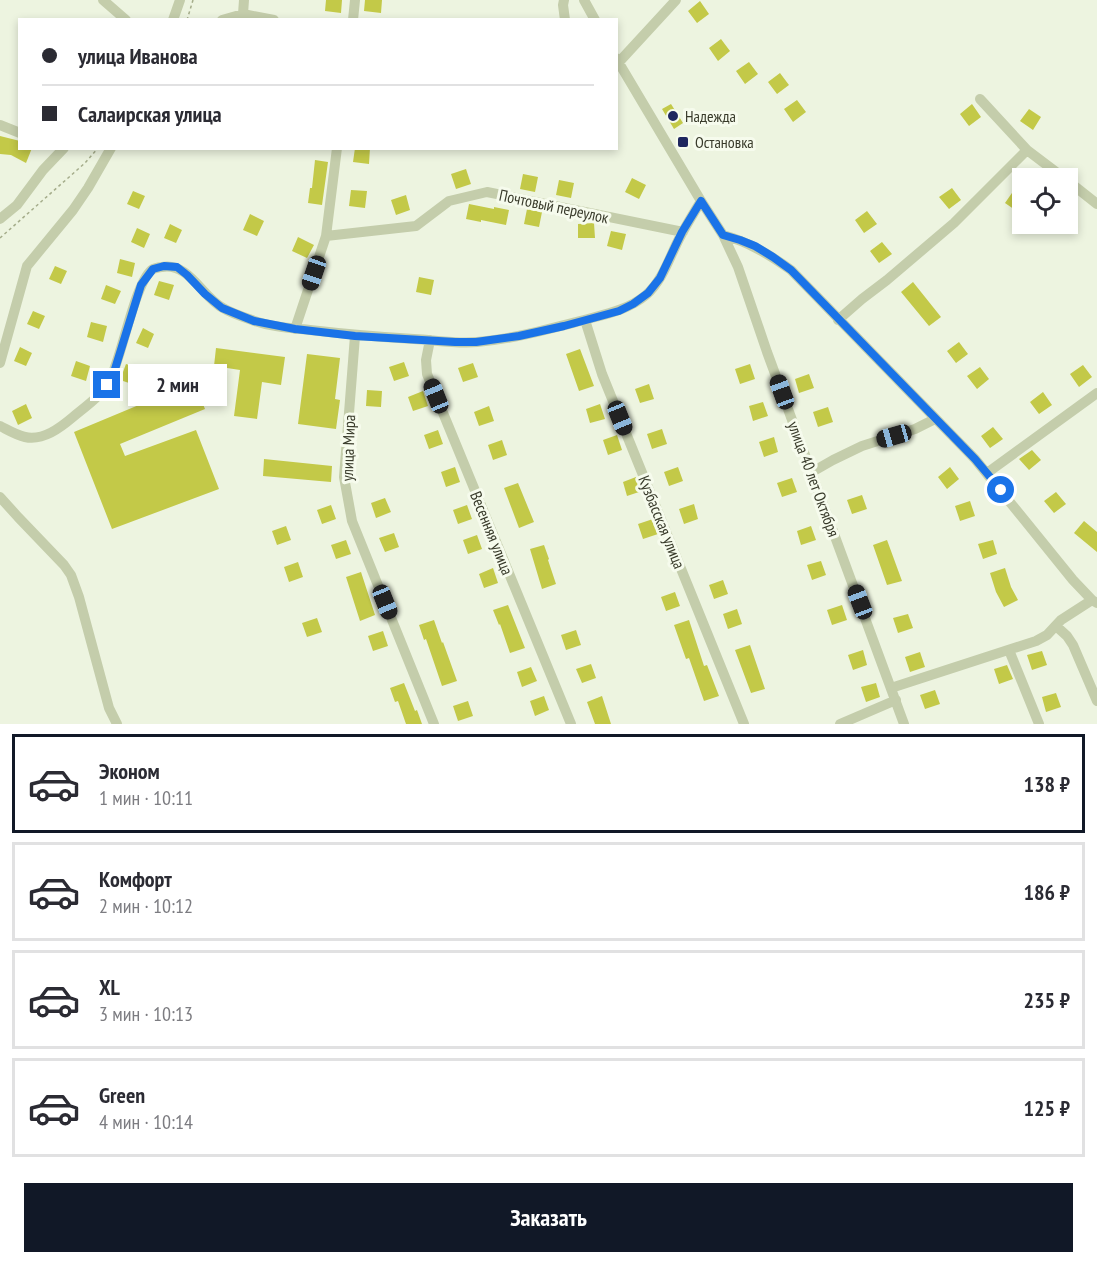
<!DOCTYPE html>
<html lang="ru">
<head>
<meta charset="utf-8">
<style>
	:root { --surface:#fff; --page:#f7f7f7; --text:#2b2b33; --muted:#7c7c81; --line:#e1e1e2; --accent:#111827 }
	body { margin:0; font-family:"PT Sans Narrow",sans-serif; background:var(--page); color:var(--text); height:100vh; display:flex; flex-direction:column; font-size:22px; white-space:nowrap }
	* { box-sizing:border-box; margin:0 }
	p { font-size:20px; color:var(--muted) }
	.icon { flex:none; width:33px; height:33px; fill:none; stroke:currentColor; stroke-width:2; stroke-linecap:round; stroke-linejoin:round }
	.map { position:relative; height:724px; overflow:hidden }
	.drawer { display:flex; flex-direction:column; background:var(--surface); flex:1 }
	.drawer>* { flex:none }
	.banner { position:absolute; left:18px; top:18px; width:600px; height:132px; border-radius:0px; box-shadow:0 3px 9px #0003; display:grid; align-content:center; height:132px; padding:0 24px; background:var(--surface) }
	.fabs { position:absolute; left:1012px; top:168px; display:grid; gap:12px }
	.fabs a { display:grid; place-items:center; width:66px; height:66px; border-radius:0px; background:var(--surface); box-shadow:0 3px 9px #0003; font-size:30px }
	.end { position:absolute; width:27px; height:27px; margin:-14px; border:8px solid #1a73e8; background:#fff; box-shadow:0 0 0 3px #fff }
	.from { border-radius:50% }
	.bubble { position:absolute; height:42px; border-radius:0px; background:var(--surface); box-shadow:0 3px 9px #0003; font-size:20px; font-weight:700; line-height:42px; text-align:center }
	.car { position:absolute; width:18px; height:36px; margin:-18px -9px; border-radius:8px; box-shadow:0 0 4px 2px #0007; background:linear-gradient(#222 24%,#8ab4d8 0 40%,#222 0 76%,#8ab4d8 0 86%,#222 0) }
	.banner b { display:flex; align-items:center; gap:21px; height:57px; font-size:22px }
	.banner b+b { border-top:2px solid var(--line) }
	.banner i { width:15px; height:15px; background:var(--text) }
	ul { padding:10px 0 0; list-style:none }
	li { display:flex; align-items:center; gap:18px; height:99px; margin:0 12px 9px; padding:0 12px; border:3px solid var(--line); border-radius:0px }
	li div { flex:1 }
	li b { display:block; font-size:22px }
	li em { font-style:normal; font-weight:700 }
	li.selected { border-color:var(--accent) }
	li>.icon { width:54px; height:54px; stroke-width:1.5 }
	.button { display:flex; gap:12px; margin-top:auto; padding:12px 24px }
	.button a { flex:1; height:69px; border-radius:0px; background:var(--accent); color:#fff; font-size:24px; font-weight:700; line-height:69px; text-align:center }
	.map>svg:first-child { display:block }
	.building { fill:#c3c948 }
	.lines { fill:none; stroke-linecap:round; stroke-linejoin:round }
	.path { stroke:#a4ac8a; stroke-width:1.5; stroke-dasharray:3 3; stroke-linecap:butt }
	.minor { stroke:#c4cdab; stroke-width:10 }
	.route { stroke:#1a73e8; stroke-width:8 }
	.poi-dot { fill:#1e265e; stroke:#f6fbed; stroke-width:2 }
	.labels { text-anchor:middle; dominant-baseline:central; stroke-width:6; stroke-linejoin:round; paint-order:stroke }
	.poi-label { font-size:16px; fill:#383a2a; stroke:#f6fbed; text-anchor:start }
	.street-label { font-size:16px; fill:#383a2a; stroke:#f6fbed }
</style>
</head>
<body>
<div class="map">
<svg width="1097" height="724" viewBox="0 0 1097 724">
	<rect width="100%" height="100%" fill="#edf4e0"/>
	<!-- building -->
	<path class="building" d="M 326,0 L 342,0 L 341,13 L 325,11 Z
		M 365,0 L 382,0 L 381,13 L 364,11 Z
		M 700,1 L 709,14 L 697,23 L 688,11 Z
		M 721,39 L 730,51 L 718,61 L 709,48 Z
		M 749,62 L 758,74 L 745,84 L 736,71 Z
		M 780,73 L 789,85 L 777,94 L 768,82 Z
		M 797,100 L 806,112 L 793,122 L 784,109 Z
		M 671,104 L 683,123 L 674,129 L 662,109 Z
		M 972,104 L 981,117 L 969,126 L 960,114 Z
		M 1029,109 L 1041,117 L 1033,130 L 1020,121 Z
		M 0,136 L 20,141 L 20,148 L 32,148 L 26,163 L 11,155 L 0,154 Z
		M 355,148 L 370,148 L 369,164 L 353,162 Z
		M 315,160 L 328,162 L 322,205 L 308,203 L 310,188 L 312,188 Z
		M 466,169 L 471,184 L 456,189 L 451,174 Z
		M 523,174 L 538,177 L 535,192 L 520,189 Z
		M 632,178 L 646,185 L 639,199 L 625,192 Z
		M 559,180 L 574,183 L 571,198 L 556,195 Z
		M 952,188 L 961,200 L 949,209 L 939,197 Z
		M 351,190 L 367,191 L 365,208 L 349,206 Z
		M 1014,190 L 1023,197 L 1023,204 L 1018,212 L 1005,203 Z
		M 133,191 L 145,196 L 139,209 L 127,204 Z
		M 406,195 L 410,210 L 396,215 L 391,200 Z
		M 469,204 L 494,209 L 494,207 L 509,210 L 506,225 L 481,220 L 481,222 L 466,219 Z
		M 527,209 L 542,212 L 539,227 L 524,224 Z
		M 867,211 L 877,224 L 864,233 L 855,220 Z
		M 250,214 L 264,221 L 257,236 L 243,230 Z
		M 594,223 L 595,238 L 578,238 L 578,224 Z
		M 170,224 L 182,230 L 176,243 L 164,238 Z
		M 137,228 L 150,234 L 144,248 L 131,242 Z
		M 611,231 L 626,234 L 622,250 L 607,246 Z
		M 298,237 L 314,245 L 307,258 L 292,251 Z
		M 882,242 L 892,254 L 879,263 L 870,251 Z
		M 120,259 L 135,263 L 132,277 L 117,273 Z
		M 55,266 L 67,271 L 61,284 L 49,279 Z
		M 419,277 L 434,280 L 431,295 L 416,292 Z
		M 159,281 L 174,285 L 169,300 L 154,295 Z
		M 913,282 L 941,317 L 929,326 L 901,292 Z
		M 106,285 L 121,291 L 115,304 L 101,299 Z
		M 33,311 L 45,316 L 39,329 L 27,324 Z
		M 91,322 L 107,326 L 103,342 L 87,337 Z
		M 143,328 L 154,334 L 148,348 L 136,343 Z
		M 959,342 L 968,354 L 956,363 L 947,351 Z
		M 20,347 L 32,353 L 26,366 L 14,361 Z
		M 216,348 L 285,357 L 281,385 L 262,382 L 257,419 L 234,416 L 240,370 L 214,366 Z
		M 580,349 L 594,386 L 579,391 L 566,354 Z
		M 307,354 L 340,358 L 335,399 L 340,400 L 336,429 L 298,424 Z
		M 76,361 L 90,366 L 86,381 L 71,376 Z
		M 404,362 L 409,376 L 394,381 L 389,367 Z
		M 473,363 L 478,377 L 463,382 L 458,368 Z
		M 126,364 L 141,369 L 135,385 L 120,380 Z
		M 750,364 L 755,379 L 740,384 L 735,369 Z
		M 1083,365 L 1092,377 L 1079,387 L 1070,374 Z
		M 980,367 L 989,379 L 977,389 L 967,376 Z
		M 809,374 L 814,388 L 799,393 L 795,379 Z
		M 194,382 L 205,409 L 120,444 L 125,456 L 196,430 L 219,489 L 112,529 L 74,432 Z
		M 649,384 L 654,399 L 640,403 L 635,389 Z
		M 367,390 L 382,391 L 381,407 L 366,406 Z
		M 423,391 L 428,406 L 413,411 L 408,397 Z
		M 1043,392 L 1052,405 L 1039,414 L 1030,402 Z
		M 763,402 L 768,416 L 753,421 L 749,406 Z
		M 26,404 L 32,418 L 18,425 L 12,411 Z
		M 600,404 L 605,419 L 590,423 L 586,409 Z
		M 489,406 L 494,421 L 479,426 L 474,412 Z
		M 828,407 L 833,422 L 818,427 L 813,412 Z
		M 993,427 L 1003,439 L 990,448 L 981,436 Z
		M 662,429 L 667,444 L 652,449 L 647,434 Z
		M 438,430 L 443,444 L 429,449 L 424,435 Z
		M 617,435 L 622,450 L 608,455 L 603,440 Z
		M 774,437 L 778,452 L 764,457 L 759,442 Z
		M 502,440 L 507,455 L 493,460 L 488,445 Z
		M 1032,450 L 1041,460 L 1029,470 L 1019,459 Z
		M 264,459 L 332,466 L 331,482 L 263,476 Z
		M 455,467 L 460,482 L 446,487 L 441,472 Z
		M 678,467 L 683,481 L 669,486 L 664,472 Z
		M 950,467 L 959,479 L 947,489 L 938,477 Z
		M 636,477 L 642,491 L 627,496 L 623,482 Z
		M 792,478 L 797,492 L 782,497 L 777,483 Z
		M 518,483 L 534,522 L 519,528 L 504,488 Z
		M 1056,492 L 1066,504 L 1054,513 L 1044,501 Z
		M 862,495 L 867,509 L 852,514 L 847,500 Z
		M 385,498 L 391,512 L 376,518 L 371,503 Z
		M 970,501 L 975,516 L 960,521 L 955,506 Z
		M 694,504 L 698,519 L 684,524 L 679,509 Z
		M 331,505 L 336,519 L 322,524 L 317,510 Z
		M 467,505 L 472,519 L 458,524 L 453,510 Z
		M 653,519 L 658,534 L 643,539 L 638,524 Z
		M 1084,521 L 1097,532 L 1097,552 L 1074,533 Z
		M 286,526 L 291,540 L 277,545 L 272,531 Z
		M 811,526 L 816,540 L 801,545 L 797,531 Z
		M 394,533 L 399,547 L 385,552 L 379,538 Z
		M 477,535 L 482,549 L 468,554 L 463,540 Z
		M 346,540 L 351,554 L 336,559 L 331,545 Z
		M 887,540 L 902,581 L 887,585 L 873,545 Z
		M 993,540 L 997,554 L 983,559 L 978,544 Z
		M 544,545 L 549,559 L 548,560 L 556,584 L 542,589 L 530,549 Z
		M 821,561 L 826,575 L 812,580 L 807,565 Z
		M 298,562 L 303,577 L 289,582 L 284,567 Z
		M 493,568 L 498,583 L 484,588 L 479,574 Z
		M 1005,568 L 1011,587 L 1018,600 L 1004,607 L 996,592 L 990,573 Z
		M 361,572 L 375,615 L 360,621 L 346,577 Z
		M 723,580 L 728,594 L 714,599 L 709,585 Z
		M 675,592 L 680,606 L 666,611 L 661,597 Z
		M 508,605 L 525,648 L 510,653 L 500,624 L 499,625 L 493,610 Z
		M 842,605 L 847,620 L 832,625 L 827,610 Z
		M 737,609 L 742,624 L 728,629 L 723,614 Z
		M 908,614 L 913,628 L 898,633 L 893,618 Z
		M 317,618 L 322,632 L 307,637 L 302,623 Z
		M 434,620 L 442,643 L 443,642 L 457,681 L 442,686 L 426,639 L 424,640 L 419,625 Z
		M 689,620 L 704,666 L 707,665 L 719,696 L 704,701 L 689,658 L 686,659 L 674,625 Z
		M 576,630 L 581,645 L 566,650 L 561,635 Z
		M 383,631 L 388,646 L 373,651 L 368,636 Z
		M 750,645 L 765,689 L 751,693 L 735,650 Z
		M 863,650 L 867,665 L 853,670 L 848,655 Z
		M 1042,651 L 1047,665 L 1032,670 L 1027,655 Z
		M 920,652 L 925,667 L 910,672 L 905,657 Z
		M 591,664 L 596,678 L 582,683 L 576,669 Z
		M 1007,665 L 1013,679 L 999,684 L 994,669 Z
		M 531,667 L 537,681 L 522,687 L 517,672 Z
		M 404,683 L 415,711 L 417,710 L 422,724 L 406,724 L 398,701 L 395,702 L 390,688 Z
		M 876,683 L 880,697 L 866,702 L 861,687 Z
		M 935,690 L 940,704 L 925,709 L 920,695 Z
		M 1056,693 L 1061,707 L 1046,712 L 1042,697 Z
		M 544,696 L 549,710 L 535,716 L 530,701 Z
		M 602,696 L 611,724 L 595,724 L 587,702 Z
		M 468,701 L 473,716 L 458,721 L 453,706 Z"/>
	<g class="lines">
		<!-- path -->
		<path class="path" d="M 187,20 L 193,0
			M 0,238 L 85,163 L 98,148"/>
		<!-- minor -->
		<path class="minor" d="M 103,0 L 126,20
			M 564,0 L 563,5 L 565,20
			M 584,0 L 595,20
			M 243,14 L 244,0
			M 173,20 L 180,0
			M 222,20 L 243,14 L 274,20
			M 353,20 L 355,0
			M 616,58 L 701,201 L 723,235 L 738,267 L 767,352 L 904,724
			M 619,62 L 676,0
			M 980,99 L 1027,150 L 1064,178
			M 0,125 L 20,133
			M 1068,181 L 1097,204
			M 0,219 L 17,205 L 43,170 L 64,148
			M 723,235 C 749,242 770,255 791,270 L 975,459 L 1073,580 L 1092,600 L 1097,603
			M 326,236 L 416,226 L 449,201 L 487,192 L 683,232
			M 585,320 L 602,374 L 744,724
			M 838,320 L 862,299 L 887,280 L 954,223 L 1027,150
			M 295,329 L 326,236 L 337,148
			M 355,336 L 344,477 L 352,521 L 434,724
			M 430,340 L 426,360 L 427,374 L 571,724
			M 0,363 L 27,266 L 73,210 L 88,188 L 111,148
			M 0,426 C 8,430 16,435 25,437 C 43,441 60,428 73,417 C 85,407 101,396 109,382 C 122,358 135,280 153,269 C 156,268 159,267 162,267 C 189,262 202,297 223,308 C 231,313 243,317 252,320 C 270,327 291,328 310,330 C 345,334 379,337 414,339 C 435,340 456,344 477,342 C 513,339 549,329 584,320 C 606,314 628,310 646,295 C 661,282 668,262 676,245 C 683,230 692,216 701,201
			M 812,472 L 833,460 L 862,446 L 915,429 L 935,419
			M 987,473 L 1097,393
			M 0,497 L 18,517 L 64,565 L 71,575 L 79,597 L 109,708 L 117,724
			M 1056,626 L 1067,636 L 1073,645 L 1097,701
			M 1009,650 L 1039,724
			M 891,688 L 1036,641 L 1047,635 L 1061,620 L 1092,600
			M 840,724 L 896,700"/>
	</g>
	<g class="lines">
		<!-- route -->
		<path class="route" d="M 107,385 L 115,369 L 141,285 L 153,269 L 164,266 L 177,267 L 187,275 L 205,294 L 222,308 L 254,321 L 295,329 L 355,336 L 455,342 L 476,342 L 519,336 L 564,326 L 619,311 L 633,304 L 648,293 L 660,278 L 682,232 L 701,201 L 723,235 L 740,240 L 755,246 L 773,257 L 791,270 L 975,459 L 1001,490"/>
	</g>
	<!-- markers -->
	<g class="poi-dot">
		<circle cx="673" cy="116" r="6"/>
		<rect x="677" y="136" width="12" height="12" rx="3"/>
	</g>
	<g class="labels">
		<!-- poi labels -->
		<g class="poi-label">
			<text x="685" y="116">Надежда</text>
			<text x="695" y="142">Остановка</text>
		</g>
		<!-- street labels -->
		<g class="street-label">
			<text transform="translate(554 206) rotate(12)">Почтовый переулок</text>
			<text transform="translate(348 448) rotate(-88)">улица Мира</text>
			<text transform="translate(814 479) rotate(70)">улица 40 лет Октября</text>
			<text transform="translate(662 522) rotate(68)">Кузбасская улица</text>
			<text transform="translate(492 533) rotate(68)">Весенняя улица</text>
		</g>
	</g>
</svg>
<div class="fabs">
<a><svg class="icon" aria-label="locate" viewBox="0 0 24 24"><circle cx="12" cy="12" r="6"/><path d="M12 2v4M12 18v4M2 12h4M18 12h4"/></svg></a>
</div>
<i class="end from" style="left:1001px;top:490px"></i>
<i class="end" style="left:107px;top:385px"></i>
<div class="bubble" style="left:128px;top:364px;width:99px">2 мин</div>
<i class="car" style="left:314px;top:273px;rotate:199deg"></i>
<i class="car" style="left:782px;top:392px;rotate:340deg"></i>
<i class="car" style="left:436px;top:396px;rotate:338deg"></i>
<i class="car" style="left:620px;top:418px;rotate:158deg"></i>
<i class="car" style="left:894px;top:436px;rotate:254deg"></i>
<i class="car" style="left:385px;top:602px;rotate:158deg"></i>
<i class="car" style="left:860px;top:602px;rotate:339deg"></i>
<div class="banner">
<b><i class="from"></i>улица Иванова</b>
<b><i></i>Салаирская улица</b>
</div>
</div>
<section class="drawer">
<ul>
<li class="selected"><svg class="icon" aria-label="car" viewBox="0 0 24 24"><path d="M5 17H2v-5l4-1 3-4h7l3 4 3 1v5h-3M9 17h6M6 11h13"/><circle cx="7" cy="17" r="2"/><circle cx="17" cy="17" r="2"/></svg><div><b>Эконом</b><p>1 мин · 10:11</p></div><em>138 ₽</em></li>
<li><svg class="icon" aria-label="car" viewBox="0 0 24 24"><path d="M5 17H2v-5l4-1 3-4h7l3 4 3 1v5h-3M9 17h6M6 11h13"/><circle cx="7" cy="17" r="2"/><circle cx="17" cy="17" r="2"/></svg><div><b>Комфорт</b><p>2 мин · 10:12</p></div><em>186 ₽</em></li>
<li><svg class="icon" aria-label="car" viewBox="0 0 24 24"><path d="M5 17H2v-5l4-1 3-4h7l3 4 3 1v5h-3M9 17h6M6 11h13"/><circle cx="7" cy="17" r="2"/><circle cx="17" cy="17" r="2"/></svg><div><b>XL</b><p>3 мин · 10:13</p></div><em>235 ₽</em></li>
<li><svg class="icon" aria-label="car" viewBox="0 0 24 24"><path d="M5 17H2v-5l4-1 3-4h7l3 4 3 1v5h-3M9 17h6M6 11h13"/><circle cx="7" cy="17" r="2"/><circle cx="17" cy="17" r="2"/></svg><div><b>Green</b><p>4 мин · 10:14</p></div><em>125 ₽</em></li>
</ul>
<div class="button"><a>Заказать</a></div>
</section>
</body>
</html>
